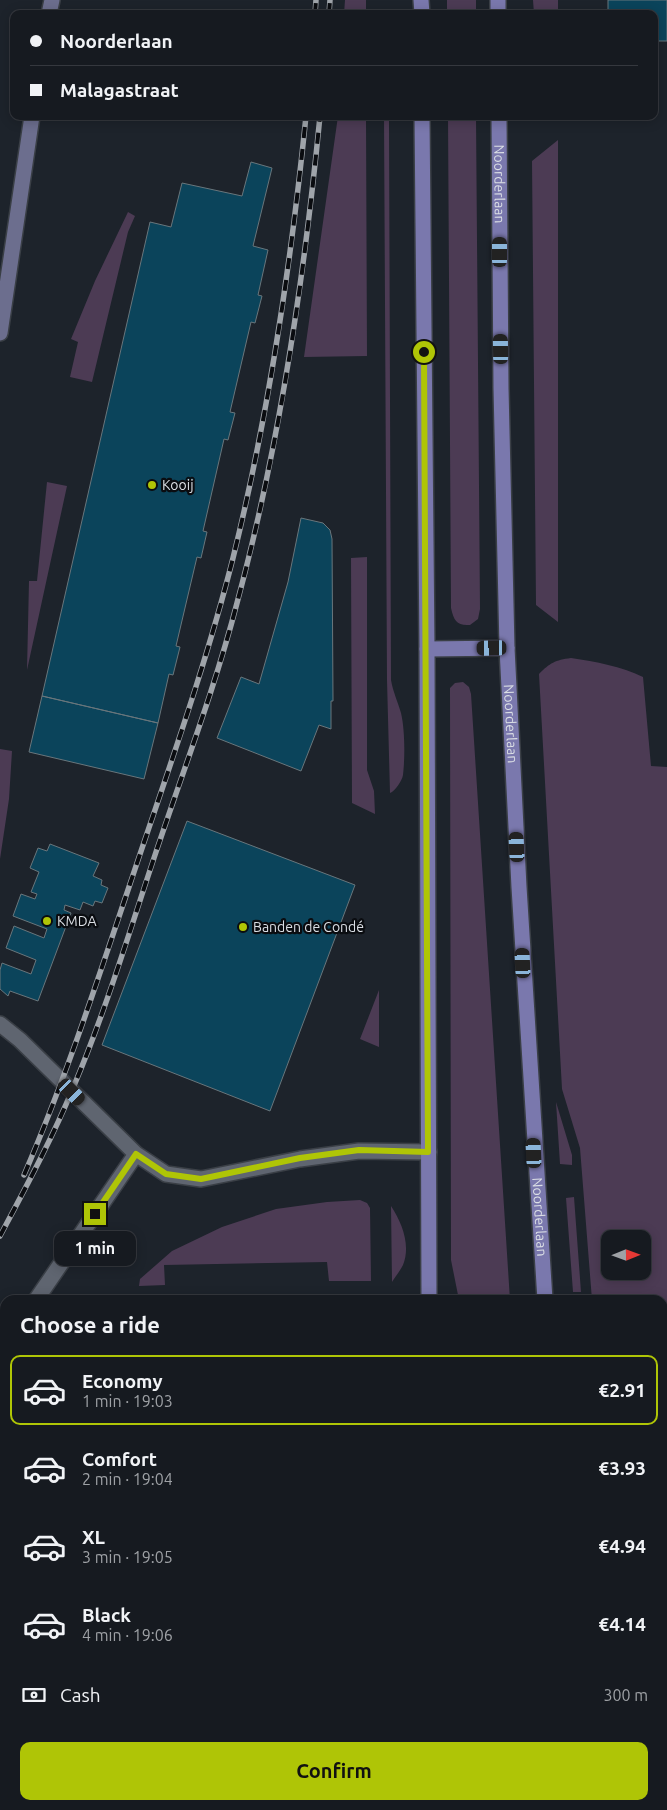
<!DOCTYPE html>
<html lang="en">
<head>
<meta charset="utf-8">
<style>
	:root { --surface:#161a20; --page:#23272d; --text:#f1f3f6; --muted:#9ea1a5; --line:#35383e; --accent:#afc506 }
	body { margin:0; font-family:Ubuntu,sans-serif; background:var(--page); color:var(--text); height:100vh; display:flex; flex-direction:column; font-size:19px; white-space:nowrap }
	* { box-sizing:border-box; margin:0 }
	p { font-size:16px; color:var(--muted) }
	.icon { flex:none; width:28px; height:28px; fill:none; stroke:currentColor; stroke-width:2; stroke-linecap:round; stroke-linejoin:round }
	.map { position:relative; flex:1; overflow:hidden }
	.drawer { position:absolute; left:0px; top:1295px; width:668px; height:515px; display:flex; flex-direction:column; background:var(--surface); border-radius:15px 15px 0 0; box-shadow:0 2px 12px #0003,0 0 0 1px var(--line) }
	.drawer>* { flex:none }
	.banner { position:absolute; left:10px; top:10px; width:648px; height:110px; border-radius:10px; box-shadow:0 2px 12px #0003,0 0 0 1px var(--line); display:grid; align-content:center; height:110px; padding:0 20px; background:var(--surface) }
	.needle { width:32px; rotate:89deg }
	.buttons { position:absolute; left:601px; top:1230px; display:grid; gap:10px }
	.buttons a { display:grid; place-items:center; width:50px; height:50px; border-radius:10px; background:var(--surface); box-shadow:0 2px 12px #0003,0 0 0 1px var(--line); font-size:25px }
	.end { position:absolute; width:22px; height:22px; margin:-11px; border:6px solid #afc506; background:#111; box-shadow:0 0 0 2px #111 }
	.from { border-radius:50% }
	.bubble { position:absolute; height:35px; border-radius:10px; background:var(--surface); box-shadow:0 2px 12px #0003,0 0 0 1px var(--line); font-size:16px; font-weight:700; line-height:35px; text-align:center }
	.car { position:absolute; width:15px; height:30px; margin:-15px -8px; border-radius:6px; box-shadow:0 0 4px 1px #0007; background:linear-gradient(#222 24%,#8ab4d8 0 40%,#222 0 76%,#8ab4d8 0 86%,#222 0) }
	.banner b { display:flex; align-items:center; gap:18px; height:48px; font-size:19px }
	.banner b+b { border-top:1px solid var(--line) }
	.banner i { width:12px; height:12px; background:var(--text) }
	ul { padding:0; list-style:none }
	li { display:flex; align-items:center; gap:15px; height:70px; margin:0 10px 8px; padding:0 10px; border:2px solid transparent; border-radius:10px }
	li div { flex:1 }
	li b { display:block; font-size:19px }
	li em { font-style:normal; font-weight:700 }
	li.selected { border-color:var(--accent) }
	li>.icon { width:45px; height:45px; stroke-width:1.5 }
	h2 { padding:0 20px; font-size:22px; line-height:60px }
	.pay { display:flex; align-items:center; gap:12px; height:55px; padding:0 20px; font-size:19px }
	.pay p { margin-inline-start:auto }
	.button { display:flex; gap:10px; margin-top:auto; padding:10px 20px }
	.button a { flex:1; height:58px; border-radius:10px; background:var(--accent); color:#111; font-size:20px; font-weight:700; line-height:58px; text-align:center }
	.map>svg:first-child { display:block }
	.green { fill:#4c3b54; fill-rule:evenodd }
	.building { fill:#0b445b; stroke:#69767c }
	.lines { fill:none; stroke-linecap:round; stroke-linejoin:round }
	.street-casing { stroke:#3a3f46; stroke-width:18 }
	.secondary-casing { stroke:#3a3f46; stroke-width:18 }
	.primary-casing { stroke:#3a3f46; stroke-width:18 }
	.street { stroke:#5f6570; stroke-width:15 }
	.secondary { stroke:#6c6e8e; stroke-width:15 }
	.primary { stroke:#7a78ad; stroke-width:15 }
	.rail-casing { stroke:#9fa4aa; stroke-width:5.5 }
	.rail { stroke:#0a0c10; stroke-width:4; stroke-dasharray:11; stroke-linecap:butt }
	.route { stroke:#afc506; stroke-width:6 }
	.poi-dot { fill:#afc506; stroke:#0a0c10; stroke-width:2 }
	.labels { text-anchor:middle; dominant-baseline:central; stroke-width:4.5; stroke-linejoin:round; paint-order:stroke }
	.street-label { font-size:14px; fill:#dbdfe5; stroke:#0a0c10 }
	.poi-label { font-size:14px; fill:#dbdfe5; stroke:#0a0c10; text-anchor:start }
</style>
</head>
<body>
<div class="map">
<svg width="667" height="1810" viewBox="0 0 667 1810">
	<rect width="100%" height="100%" fill="#1d232b"/>
	<!-- green -->
	<path class="green" d="M 345,0 L 366,0 L 366,14 L 344,14 Z
		M 447,0 L 476,0 L 476,14 L 447,14 Z
		M 533,0 L 558,0 L 558,14 L 534,14 Z
		M 338,116 L 366,116 L 367,356 L 304,357 Z
		M 384,116 L 389,116 L 391,680 C 393,692 398,702 401,713 C 405,730 405,758 403,775 C 402,781 395,791 390,793 L 387,680 Z
		M 448,116 L 476,116 L 480,609 L 478,619 L 470,625 C 457,626 454,621 451,608 Z
		M 558,140 L 558,622 L 536,605 L 532,161 Z
		M 128,212 L 135,216 L 128,232 L 92,382 L 70,377 L 78,342 L 71,339 L 95,281 Z
		M 47,482 L 67,486 L 27,670 L 29,581 L 37,581 Z
		M 367,557 L 367,770 L 374,791 L 375,814 L 352,803 L 351,558 Z
		M 571,658 C 596,662 621,666 643,677 L 651,766 L 667,767 L 667,1617 L 662,1617 L 662,1300 L 592,1300 L 580,1148 L 562,1089 L 539,674 C 550,663 555,660 571,658 ZM 610,1239 L 642,1239 L 642,1271 L 610,1271 Z
		M 463,682 L 469,687 L 471,694 L 510,1300 L 459,1300 L 451,1260 L 450,694 L 450,688 L 455,683 Z
		M 0,749 L 12,751 L 9,799 L 0,859 Z
		M 379,990 L 379,1047 L 360,1039 Z
		M 556,1102 L 572,1155 L 572,1165 L 560,1164 Z
		M 574,1197 L 581,1292 L 573,1292 L 566,1198 Z
		M 360,1200 L 367,1203 L 370,1208 L 371,1281 L 329,1281 L 327,1262 L 164,1265 L 165,1285 L 139,1286 L 140,1279 L 172,1251 L 222,1227 L 276,1209 L 327,1202 Z
		M 391,1206 C 402,1223 411,1245 403,1265 C 400,1271 395,1277 392,1282 Z
		M 667,1787 L 667,1810 L 656,1810 L 658,1805 L 662,1805 L 663,1795 Z
		M 454,1805 L 574,1805 L 575,1810 L 454,1810 Z"/>
	<!-- building -->
	<path class="building" d="M 608,0 L 667,0 L 667,41 L 654,41 L 654,14 L 608,14 Z
		M 251,162 L 272,168 L 253,246 L 268,250 L 258,295 L 262,296 L 255,323 L 251,322 L 230,412 L 235,413 L 228,440 L 224,439 L 203,531 L 207,532 L 201,558 L 197,557 L 176,646 L 180,647 L 173,675 L 169,674 L 158,723 L 42,696 L 150,222 L 171,227 L 182,183 L 242,196 Z
		M 301,518 L 323,523 L 330,530 L 332,539 L 333,701 L 331,701 L 331,729 L 319,725 L 301,771 L 217,738 L 241,677 L 259,684 L 288,582 Z
		M 42,696 L 158,723 L 144,779 L 29,752 Z
		M 187,821 L 355,885 L 270,1111 L 102,1045 Z
		M 50,844 L 99,863 L 93,876 L 102,880 L 101,885 L 108,888 L 102,903 L 95,901 L 93,906 L 83,902 L 80,910 L 65,905 L 64,910 L 71,913 L 38,1001 L 10,991 L 8,996 L 0,989 L 0,970 L 2,963 L 31,974 L 36,960 L 6,948 L 14,926 L 44,938 L 47,929 L 13,916 L 21,894 L 35,899 L 37,894 L 31,892 L 39,872 L 30,868 L 38,848 L 47,851 Z
		M 0,1564 L 5,1564 L 5,1631 L 0,1631 Z
		M 0,1713 L 5,1713 L 5,1805 L 216,1805 L 216,1810 L 0,1810 Z"/>
	<g class="lines">
		<!-- street casing -->
		<g class="street-casing">
			<path id="street" d="M 0,1024 L 20,1040 L 136,1154 L 166,1174 L 201,1179 L 300,1159 L 359,1151 L 429,1152
				M 36,1300 L 136,1154
				M 0,1352 L 5,1344
				M 662,1689 L 667,1689"/>
		</g>
		<!-- secondary casing -->
		<g class="secondary-casing">
			<path id="secondary" d="M 49,14 L 52,0
				M 0,333 L 32,116"/>
		</g>
		<!-- primary casing -->
		<g class="primary-casing">
			<g id="primary">
				<path d="M 421,0 L 422,14"/>
				<path d="M 498,0 L 498,14"/>
				<path d="M 422,116 L 427,649 L 429,1300"/>
				<path id="s1" d="M 499,116 L 501,388 L 507,648 L 519,887 L 545,1300"/>
				<path d="M 427,649 L 507,648"/>
				<path d="M 662,1756 L 667,1750"/>
				<path d="M 598,1805 L 599,1810"/>
				<path d="M 432,1810 L 432,1805"/>
				<path d="M 641,1810 L 642,1805"/>
			</g>
		</g>
		<!-- street -->
		<use href="#street" class="street"/>
		<!-- secondary -->
		<use href="#secondary" class="secondary"/>
		<!-- primary -->
		<use href="#primary" class="primary"/>
		<!-- rail casing -->
		<g class="rail-casing">
			<path id="rail" d="M 315,14 L 316,0
				M 329,14 L 330,0
				M 24,1175 C 65,1080 97,982 130,884 C 166,776 205,669 233,558 C 269,413 291,264 306,116
				M 0,1236 C 26,1187 52,1139 73,1088 C 105,1013 129,933 155,855 C 183,771 215,688 237,603 C 280,444 304,280 320,116"/>
		</g>
		<!-- rail -->
		<use href="#rail" class="rail"/>
	</g>
	<g class="lines">
		<!-- route -->
		<path class="route" d="M 95,1214 L 136,1154 L 166,1174 L 201,1179 L 300,1158 L 359,1150 L 428,1152 L 424,352"/>
	</g>
	<!-- markers -->
	<g class="poi-dot">
		<circle cx="152" cy="485" r="5"/>
		<circle cx="47" cy="921" r="5"/>
		<circle cx="243" cy="927" r="5"/>
	</g>
	<g class="labels">
		<!-- street labels -->
		<g class="street-label">
			<text stroke="none"><textPath href="#s1" startOffset="68">Noorderlaan</textPath></text>
			<text stroke="none"><textPath href="#s1" startOffset="608">Noorderlaan</textPath></text>
			<text stroke="none"><textPath href="#s1" startOffset="1102">Noorderlaan</textPath></text>
		</g>
		<!-- poi labels -->
		<g class="poi-label">
			<text x="162" y="485">Kooij</text>
			<text x="57" y="921">KMDA</text>
			<text x="253" y="927">Banden de Condé</text>
		</g>
	</g>
</svg>
<div class="buttons">
<a><svg class="needle" viewBox="-14 -14 28 28"><path d="M0-13l5 13h-10z" fill="#e53935"/><path d="M0 13l5-13h-10z" fill="#9ea1a5"/></svg></a>
</div>
<i class="end from" style="left:424px;top:352px"></i>
<i class="end" style="left:95px;top:1214px"></i>
<div class="bubble" style="left:54px;top:1231px;width:82px">1 min</div>
<i class="car" style="left:500px;top:252px;rotate:0deg"></i>
<i class="car" style="left:501px;top:349px;rotate:359deg"></i>
<i class="car" style="left:492px;top:648px;rotate:269deg"></i>
<i class="car" style="left:517px;top:847px;rotate:357deg"></i>
<i class="car" style="left:523px;top:963px;rotate:357deg"></i>
<i class="car" style="left:72px;top:1092px;rotate:135deg"></i>
<i class="car" style="left:534px;top:1153px;rotate:357deg"></i>
<div class="banner">
<b><i class="from"></i>Noorderlaan</b>
<b><i></i>Malagastraat</b>
</div>
<section class="drawer">
<h2>Choose a ride</h2>
<ul>
<li class="selected"><svg class="icon" aria-label="car" viewBox="0 0 24 24"><path d="M5 17H2v-5l4-1 3-4h7l3 4 3 1v5h-3M9 17h6M6 11h13"/><circle cx="7" cy="17" r="2"/><circle cx="17" cy="17" r="2"/></svg><div><b>Economy</b><p>1 min · 19:03</p></div><em>€2.91</em></li>
<li><svg class="icon" aria-label="car" viewBox="0 0 24 24"><path d="M5 17H2v-5l4-1 3-4h7l3 4 3 1v5h-3M9 17h6M6 11h13"/><circle cx="7" cy="17" r="2"/><circle cx="17" cy="17" r="2"/></svg><div><b>Comfort</b><p>2 min · 19:04</p></div><em>€3.93</em></li>
<li><svg class="icon" aria-label="car" viewBox="0 0 24 24"><path d="M5 17H2v-5l4-1 3-4h7l3 4 3 1v5h-3M9 17h6M6 11h13"/><circle cx="7" cy="17" r="2"/><circle cx="17" cy="17" r="2"/></svg><div><b>XL</b><p>3 min · 19:05</p></div><em>€4.94</em></li>
<li><svg class="icon" aria-label="car" viewBox="0 0 24 24"><path d="M5 17H2v-5l4-1 3-4h7l3 4 3 1v5h-3M9 17h6M6 11h13"/><circle cx="7" cy="17" r="2"/><circle cx="17" cy="17" r="2"/></svg><div><b>Black</b><p>4 min · 19:06</p></div><em>€4.14</em></li>
</ul>
<div class="pay"><svg class="icon" aria-label="cash" viewBox="0 0 24 24"><path d="M3 7h18v10H3z"/><circle cx="12" cy="12" r="2"/></svg>Cash<p>300 m</p></div>
<div class="button"><a>Confirm</a></div>
</section>
</div>
</body>
</html>
